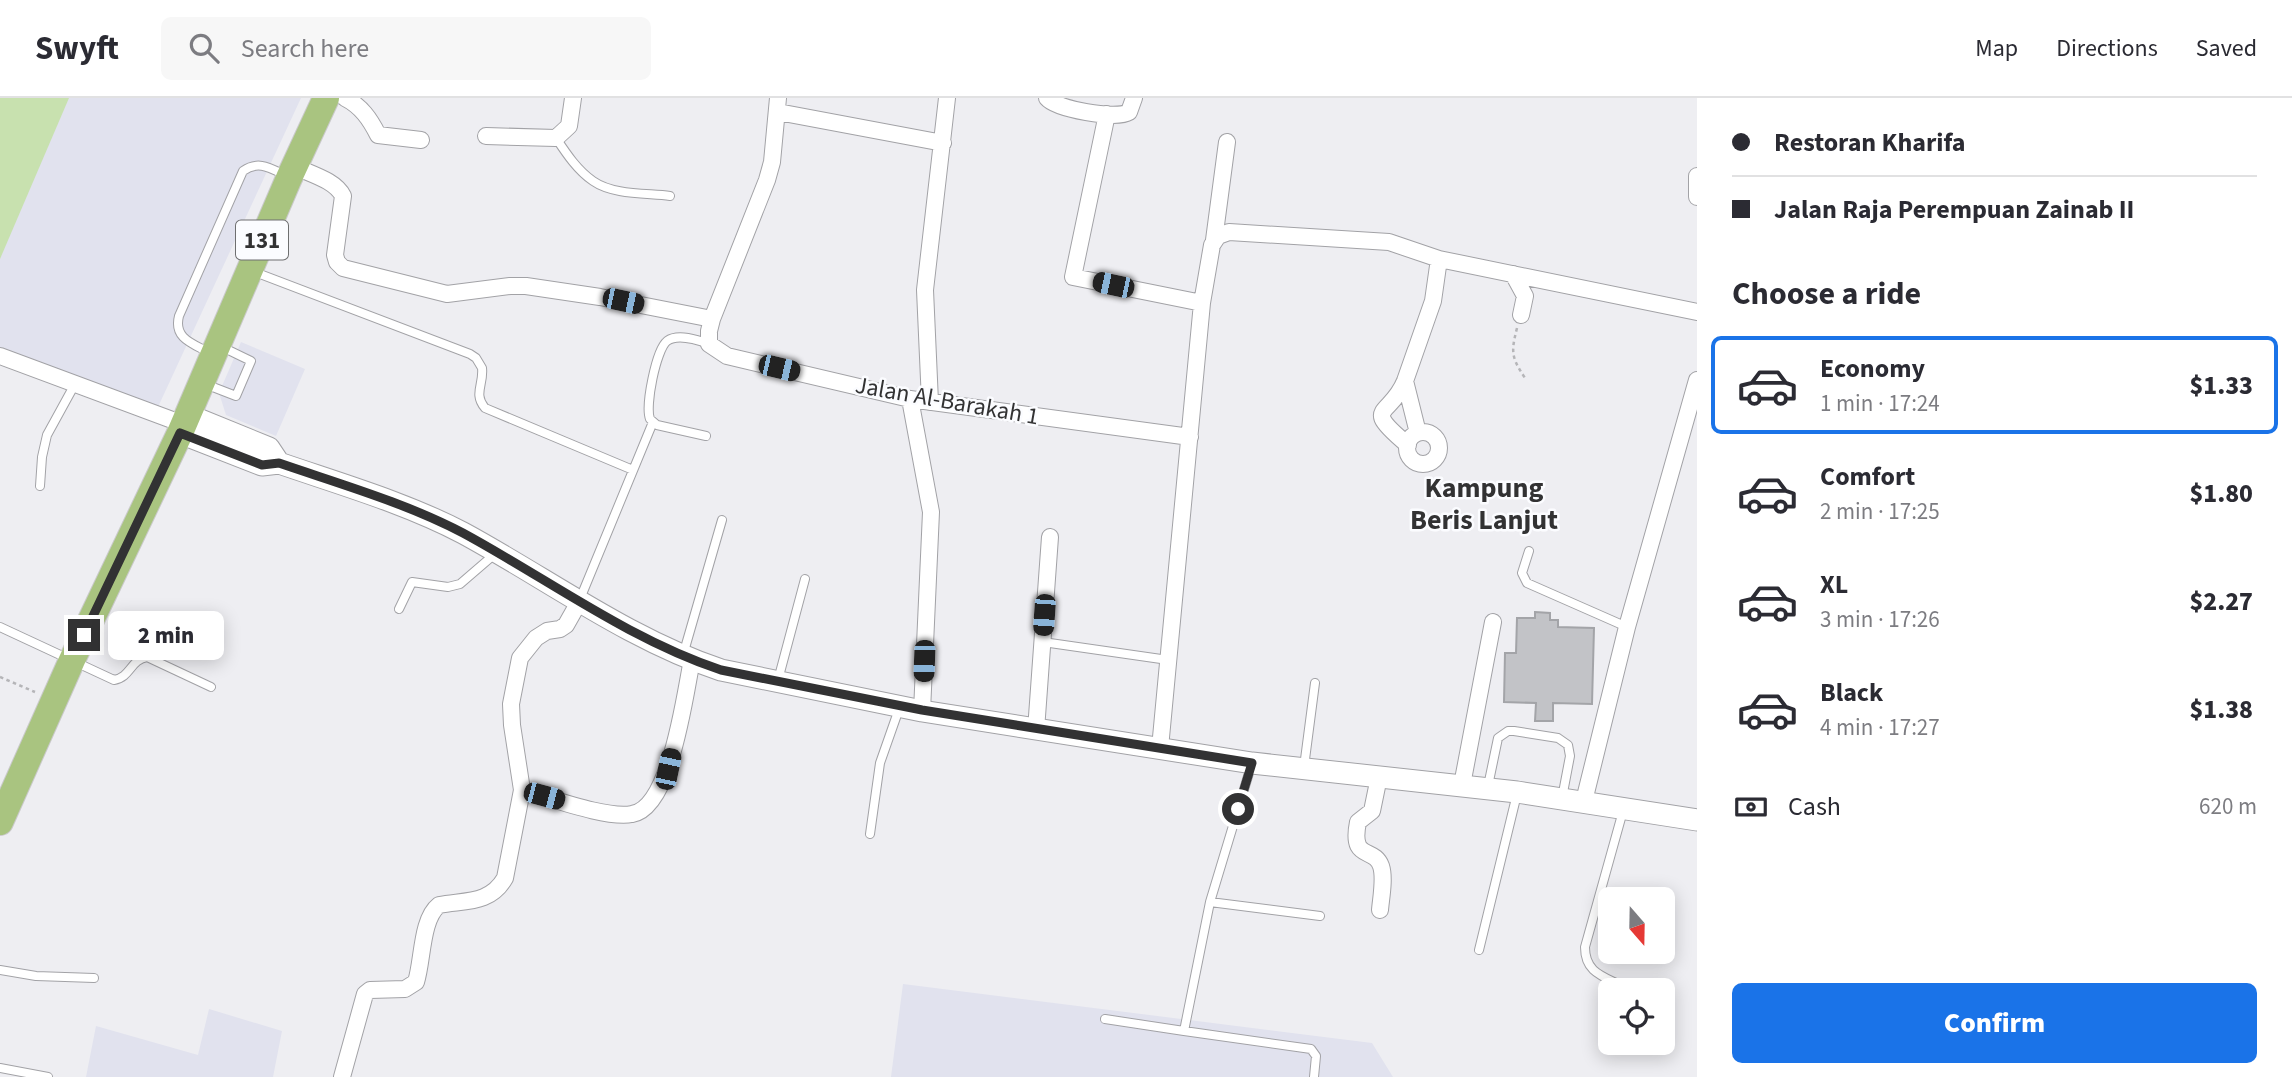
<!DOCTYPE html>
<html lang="en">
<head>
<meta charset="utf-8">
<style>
	:root { --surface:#fff; --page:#f7f7f7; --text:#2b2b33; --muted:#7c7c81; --line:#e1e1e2; --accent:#1a73e8 }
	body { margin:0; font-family:"Source Sans 3",sans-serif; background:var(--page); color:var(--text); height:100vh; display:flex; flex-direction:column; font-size:26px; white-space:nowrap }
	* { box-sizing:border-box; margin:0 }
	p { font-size:23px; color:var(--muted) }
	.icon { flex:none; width:38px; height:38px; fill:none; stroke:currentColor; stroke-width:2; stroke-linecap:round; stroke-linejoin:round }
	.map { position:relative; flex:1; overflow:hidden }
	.sheet { display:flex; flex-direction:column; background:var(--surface); width:595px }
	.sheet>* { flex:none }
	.banner { display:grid; align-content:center; height:154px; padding:0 35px; background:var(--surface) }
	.needle { width:46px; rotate:160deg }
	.fabs { position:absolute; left:1598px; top:789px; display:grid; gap:14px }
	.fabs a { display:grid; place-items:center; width:77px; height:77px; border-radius:10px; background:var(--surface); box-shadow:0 4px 18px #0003; font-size:35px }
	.end { position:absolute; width:32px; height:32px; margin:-16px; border:9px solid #323233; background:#fff; box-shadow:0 0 0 4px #fff }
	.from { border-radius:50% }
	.bubble { position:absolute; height:49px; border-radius:10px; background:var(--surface); box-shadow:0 4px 18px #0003; font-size:23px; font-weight:800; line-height:49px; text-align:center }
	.car { position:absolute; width:21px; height:42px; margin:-21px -10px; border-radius:9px; box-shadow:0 0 5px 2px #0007; background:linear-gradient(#222 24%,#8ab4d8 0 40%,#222 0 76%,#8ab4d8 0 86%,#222 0) }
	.banner b { display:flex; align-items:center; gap:24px; height:66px; font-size:26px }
	.banner b+b { border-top:2px solid var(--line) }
	.banner i { width:18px; height:18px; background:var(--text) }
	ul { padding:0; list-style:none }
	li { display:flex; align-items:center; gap:21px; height:98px; margin:0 14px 10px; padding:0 21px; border:4px solid transparent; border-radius:10px }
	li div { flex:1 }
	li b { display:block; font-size:26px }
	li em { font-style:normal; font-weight:800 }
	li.active { border-color:var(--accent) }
	li>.icon { width:63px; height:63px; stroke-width:1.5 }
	h2 { padding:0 35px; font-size:32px; line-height:84px }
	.pay { display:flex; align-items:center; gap:18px; height:77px; padding:0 35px; font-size:26px }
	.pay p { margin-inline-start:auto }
	.cta { display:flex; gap:14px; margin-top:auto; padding:14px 35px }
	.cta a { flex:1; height:80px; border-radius:10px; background:var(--accent); color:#fff; font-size:28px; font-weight:800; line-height:80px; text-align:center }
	header { display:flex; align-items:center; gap:42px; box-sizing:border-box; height:98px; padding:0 35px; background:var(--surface); border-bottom:2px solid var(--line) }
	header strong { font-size:33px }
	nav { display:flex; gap:38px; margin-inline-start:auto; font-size:24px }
	.search { width:490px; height:63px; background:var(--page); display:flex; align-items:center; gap:18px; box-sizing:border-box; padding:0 24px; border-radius:10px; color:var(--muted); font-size:26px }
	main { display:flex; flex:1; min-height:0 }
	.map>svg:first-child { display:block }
	.built { fill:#e1e2ee }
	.green { fill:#c8e1af }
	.building { fill:#c2c3c7; stroke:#a3a4a8; stroke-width:2 }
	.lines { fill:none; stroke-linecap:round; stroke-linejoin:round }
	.service-casing { stroke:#a2a2a6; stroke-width:10 }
	.minor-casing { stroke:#a2a2a6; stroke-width:18 }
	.tertiary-casing { stroke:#a2a2a6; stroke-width:23 }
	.primary-casing { stroke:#cacaca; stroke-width:28 }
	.path { stroke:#b5b5b8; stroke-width:2.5; stroke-dasharray:3.5 3.5; stroke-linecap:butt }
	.service { stroke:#fff; stroke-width:8 }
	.minor { stroke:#fff; stroke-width:16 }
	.tertiary { stroke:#fff; stroke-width:21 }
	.primary { stroke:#a9c480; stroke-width:26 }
	.route { stroke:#323233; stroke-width:9 }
	.labels { text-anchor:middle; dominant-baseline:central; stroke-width:5; stroke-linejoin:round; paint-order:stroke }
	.shield { fill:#fbfcff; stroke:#6e6f70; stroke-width:2 }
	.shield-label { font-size:23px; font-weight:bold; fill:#323233 }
	.street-label { font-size:24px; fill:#323233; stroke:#fbfcff }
	.quarter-label { font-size:28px; font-weight:bold; fill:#323233; stroke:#fbfcff }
</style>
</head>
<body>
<header>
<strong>Swyft</strong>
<div class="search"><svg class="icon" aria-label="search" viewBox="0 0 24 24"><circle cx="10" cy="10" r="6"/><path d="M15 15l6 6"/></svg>Search here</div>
<nav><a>Map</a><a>Directions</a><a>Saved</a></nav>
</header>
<main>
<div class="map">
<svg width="1697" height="979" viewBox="0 0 1697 979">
	<rect width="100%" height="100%" fill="#eeeef2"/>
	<!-- built -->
	<path class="built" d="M 0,0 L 301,0 L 158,309 L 0,250 Z
		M 241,244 L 305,271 L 276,338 L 226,317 L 219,295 Z
		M 903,886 L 1372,945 L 1393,979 L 891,979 Z
		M 209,911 L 282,933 L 273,979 L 86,979 L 96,928 L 198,957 Z"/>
	<!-- green -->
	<path class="green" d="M 0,0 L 69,0 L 0,161 Z"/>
	<!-- building -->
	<path class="building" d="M 1535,514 L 1550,515 L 1550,522 L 1558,522 L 1558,529 L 1594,530 L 1592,606 L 1553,605 L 1553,623 L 1535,623 L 1536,605 L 1504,604 L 1505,555 L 1516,555 L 1517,520 L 1535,520 Z"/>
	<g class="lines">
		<!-- service casing -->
		<g class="service-casing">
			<path id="service" d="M 556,40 C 566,55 577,72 593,83 C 613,97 646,95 670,98
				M 252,173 L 470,256 L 476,260 L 482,270 C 484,286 473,296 485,310 L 633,372
				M 210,255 C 194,246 173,241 179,218 L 243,73 C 258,62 270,70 285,77
				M 205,286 L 236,298 L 251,263 L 220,248
				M 706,338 L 657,327 L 650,321 C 645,308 656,252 667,243 C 678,235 698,242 709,246
				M 40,388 L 42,359 L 47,337 L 75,286
				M 1529,453 L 1522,475 L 1527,485 L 1627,529
				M 580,501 L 653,324
				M 399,511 L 412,484 L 448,489 L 460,486 L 496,455
				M 0,529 L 114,582 C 131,579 130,562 147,559 L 211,589
				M 1043,544 L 1168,562
				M 683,557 L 722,422
				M 778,582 L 805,481
				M 1252,665 L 1210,804 L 1184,933 L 1311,951 L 1316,958 L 1314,979
				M 1304,669 L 1315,585
				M 1488,688 L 1498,640 L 1508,633 L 1514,633 L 1558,640 L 1568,647 L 1570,658 L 1562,700
				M 870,736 L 880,665 L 899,611
				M 1210,804 L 1320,818
				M 1479,852 L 1517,696
				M 0,872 L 36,878 L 94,880
				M 1618,886 C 1599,877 1585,872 1585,849 L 1623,713
				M 1105,921 L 1184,933
				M 0,970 L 48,979"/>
		</g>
		<!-- minor casing -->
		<g class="minor-casing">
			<path id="minor" d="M 345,0 C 361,8 370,21 378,37 L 421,42
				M 778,0 L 772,64 L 767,82 L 712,221 L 709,233 L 709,246 L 727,258 L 910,301 L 1190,339
				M 1047,0 C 1056,11 1116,22 1129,14 L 1134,0
				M 778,14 L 943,45
				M 1107,16 L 1073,179 L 1202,205
				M 486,38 L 556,40 L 569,28 L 573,0
				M 294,68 C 310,76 335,82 343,98 L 335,157 L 337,164 L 343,170 L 447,196 L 510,188 L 526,188 L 600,199 L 712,221
				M 1697,78 L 1697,99
				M 1214,142 L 1227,44
				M 1513,176 L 1525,198 L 1521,217
				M 0,258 L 183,326
				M 1405,283 L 1418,335
				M 910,301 L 931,414 L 922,613
				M 930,304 L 925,192 L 947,0
				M1407 350a16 16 0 1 1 32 0a16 16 0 1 1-32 0Z
				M 1408,347 C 1360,307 1390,320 1405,283 L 1433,203 L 1439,161
				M 1036,632 L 1050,439
				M 1160,650 L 1202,205 L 1212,147 L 1218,138 L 1229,134 L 1389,144 L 1439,161 L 1697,214
				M 1379,679 L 1372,713 L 1358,724 C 1350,764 1374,748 1381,768 C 1385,780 1381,800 1380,812
				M 1462,687 L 1493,524
				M 522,692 C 549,699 606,721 632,716 C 671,710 685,595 692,562
				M 1584,703 L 1627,529 L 1697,282
				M 342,979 L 365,896 L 370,892 L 405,891 L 416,884 C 423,862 421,821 439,807 C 466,802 490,806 505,780 L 522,692 L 512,627 L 511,606 L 520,560 L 536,540 L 547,533 L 560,531 L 566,527 L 579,504"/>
		</g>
		<!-- tertiary casing -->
		<g class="tertiary-casing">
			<path id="tertiary" d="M 188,317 L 269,350 L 279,365
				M 180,335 L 262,367 L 279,365 C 340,386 406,405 463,435 C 548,481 628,541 721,572 L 922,613 L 1252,665 L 1517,694 L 1697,722"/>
		</g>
		<!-- primary casing -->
		<g class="primary-casing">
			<path id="primary" d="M 0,724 L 72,562 L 180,335 L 289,80 L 326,0"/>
		</g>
		<!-- path -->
		<path class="path" d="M 1517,230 C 1511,254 1511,259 1525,280
			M 0,579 L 35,594"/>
		<!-- service -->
		<use href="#service" class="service"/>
		<!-- minor -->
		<use href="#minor" class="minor"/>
		<!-- tertiary -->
		<use href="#tertiary" class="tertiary"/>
		<!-- primary -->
		<use href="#primary" class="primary"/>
	</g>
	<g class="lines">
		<!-- route -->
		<path class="route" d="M 84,537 L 180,335 L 262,367 L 279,365 C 340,386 406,405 463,435 C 548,481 628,541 721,572 L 922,612 L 1252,665 L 1238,711"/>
	</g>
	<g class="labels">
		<!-- shield labels -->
		<rect class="shield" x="236" y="122.5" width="52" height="39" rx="5"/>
		<g class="shield-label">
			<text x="262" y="142">131</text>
		</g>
		<!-- street labels -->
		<g class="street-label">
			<text transform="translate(947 303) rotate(10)">Jalan Al-Barakah 1</text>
		</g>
		<!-- quarter labels -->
		<g class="quarter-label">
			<text x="1484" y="390">Kampung<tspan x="1484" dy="32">Beris Lanjut</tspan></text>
		</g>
	</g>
</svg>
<div class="fabs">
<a><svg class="needle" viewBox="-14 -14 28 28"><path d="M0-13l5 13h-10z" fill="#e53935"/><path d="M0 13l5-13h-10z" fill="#7c7c81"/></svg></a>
<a><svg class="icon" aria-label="locate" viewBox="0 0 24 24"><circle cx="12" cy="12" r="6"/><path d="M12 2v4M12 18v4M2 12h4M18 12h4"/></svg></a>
</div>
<i class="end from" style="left:1238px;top:711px"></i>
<i class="end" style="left:84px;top:537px"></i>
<div class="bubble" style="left:108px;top:513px;width:116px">2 min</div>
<i class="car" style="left:1113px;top:187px;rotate:282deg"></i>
<i class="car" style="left:623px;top:203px;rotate:102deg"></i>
<i class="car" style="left:779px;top:270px;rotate:103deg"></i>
<i class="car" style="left:1044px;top:517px;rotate:184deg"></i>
<i class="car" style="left:924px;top:563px;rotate:182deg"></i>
<i class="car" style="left:668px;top:671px;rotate:12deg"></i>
<i class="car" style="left:544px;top:698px;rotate:105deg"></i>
</div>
<section class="sheet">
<div class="banner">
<b><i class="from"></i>Restoran Kharifa</b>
<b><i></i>Jalan Raja Perempuan Zainab II</b>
</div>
<h2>Choose a ride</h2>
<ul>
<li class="active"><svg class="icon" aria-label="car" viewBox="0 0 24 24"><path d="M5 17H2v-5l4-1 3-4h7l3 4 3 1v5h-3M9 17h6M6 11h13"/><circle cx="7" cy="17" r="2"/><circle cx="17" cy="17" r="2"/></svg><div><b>Economy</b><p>1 min · 17:24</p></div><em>$1.33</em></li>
<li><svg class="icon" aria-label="car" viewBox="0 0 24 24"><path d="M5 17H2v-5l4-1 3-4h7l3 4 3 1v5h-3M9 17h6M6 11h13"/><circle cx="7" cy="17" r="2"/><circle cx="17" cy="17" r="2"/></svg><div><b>Comfort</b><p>2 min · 17:25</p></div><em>$1.80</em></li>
<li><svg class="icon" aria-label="car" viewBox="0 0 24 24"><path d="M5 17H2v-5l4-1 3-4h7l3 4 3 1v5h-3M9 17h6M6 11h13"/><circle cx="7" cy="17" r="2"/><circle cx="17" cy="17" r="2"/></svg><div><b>XL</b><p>3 min · 17:26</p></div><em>$2.27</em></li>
<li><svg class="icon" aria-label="car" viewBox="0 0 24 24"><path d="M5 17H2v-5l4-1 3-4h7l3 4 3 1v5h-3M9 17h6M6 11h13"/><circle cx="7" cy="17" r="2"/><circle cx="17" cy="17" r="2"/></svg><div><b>Black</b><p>4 min · 17:27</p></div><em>$1.38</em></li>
</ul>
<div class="pay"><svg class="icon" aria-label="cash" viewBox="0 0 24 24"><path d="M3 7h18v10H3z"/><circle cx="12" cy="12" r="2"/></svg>Cash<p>620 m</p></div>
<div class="cta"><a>Confirm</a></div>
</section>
</main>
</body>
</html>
